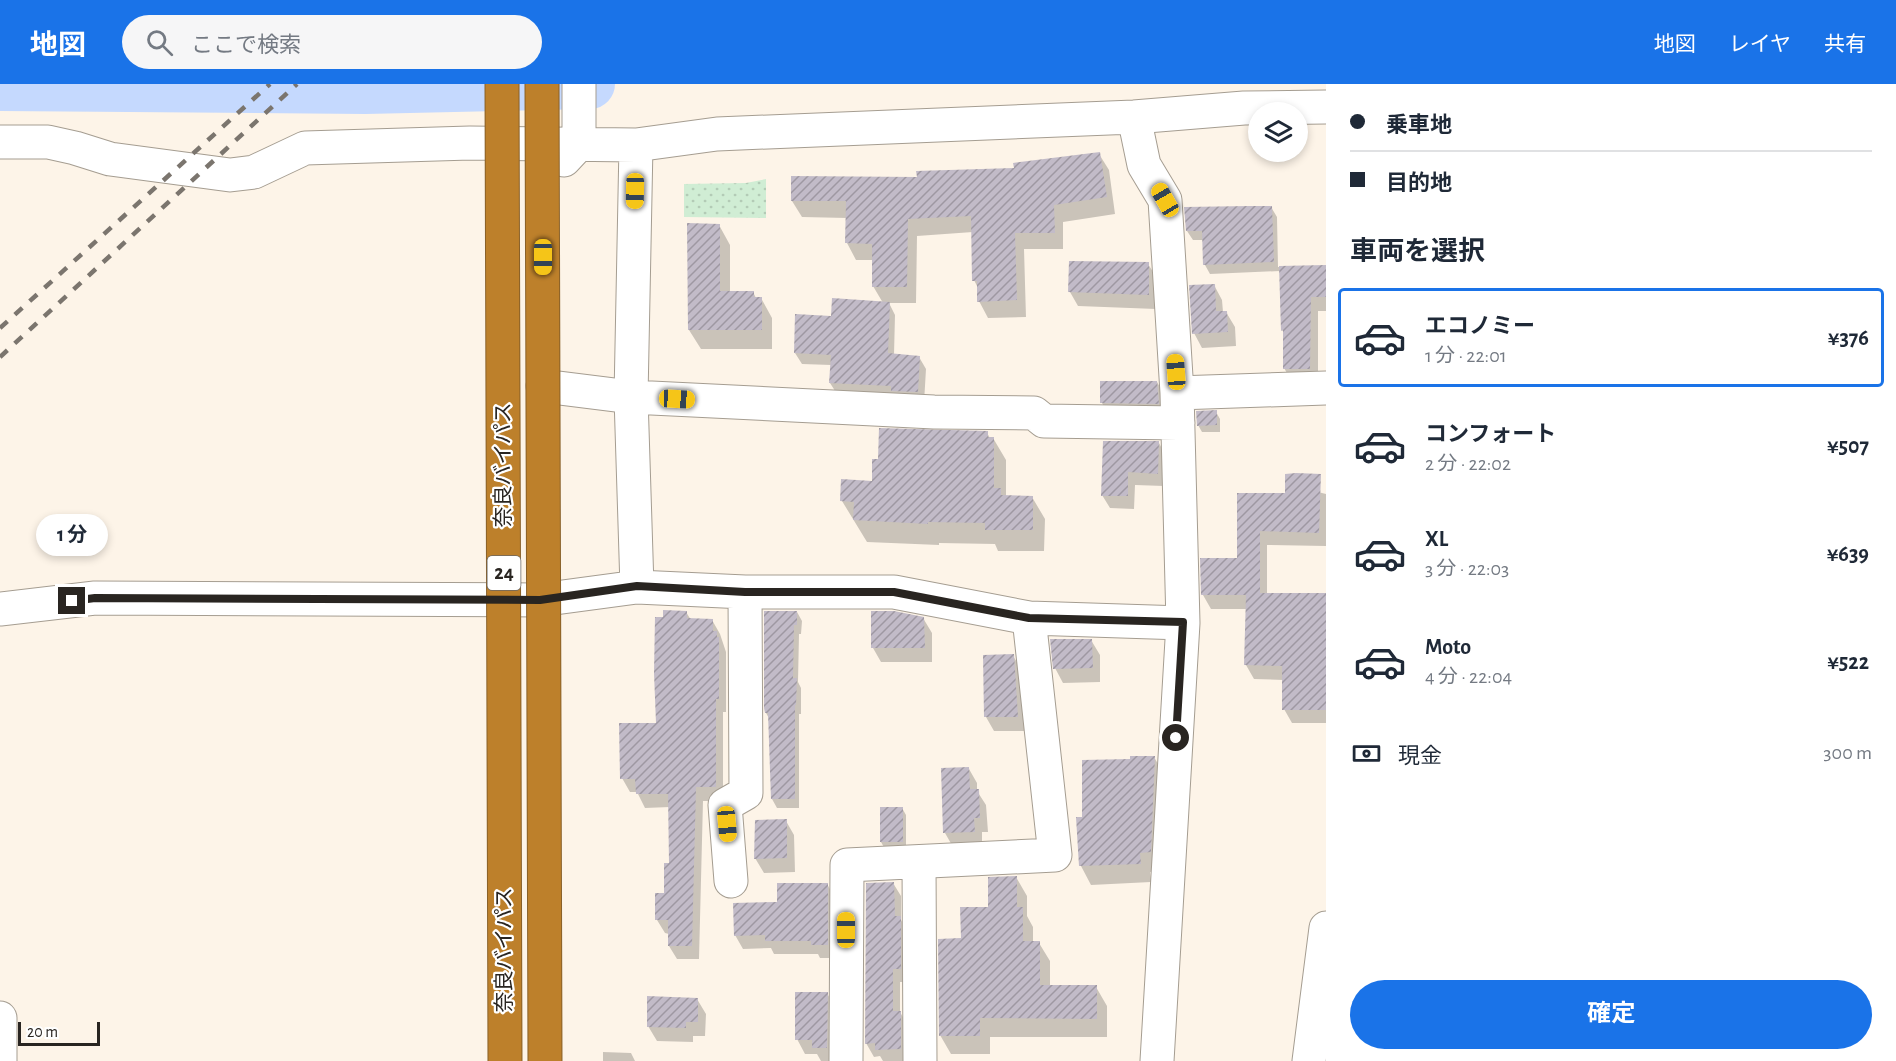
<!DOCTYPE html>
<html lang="ja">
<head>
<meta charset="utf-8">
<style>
	:root { --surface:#fff; --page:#f6f6f7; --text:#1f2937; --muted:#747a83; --line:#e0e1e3; --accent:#1a73e8 }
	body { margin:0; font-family:"Alegreya Sans","Noto Sans JP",sans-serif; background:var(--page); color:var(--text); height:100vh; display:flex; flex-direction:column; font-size:22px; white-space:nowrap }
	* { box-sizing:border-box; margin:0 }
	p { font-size:20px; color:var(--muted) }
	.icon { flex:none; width:33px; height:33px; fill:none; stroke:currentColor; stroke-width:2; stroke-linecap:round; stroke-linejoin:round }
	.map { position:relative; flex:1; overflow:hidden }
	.details { display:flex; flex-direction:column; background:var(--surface); width:570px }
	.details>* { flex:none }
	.top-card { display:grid; align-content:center; height:132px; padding:0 24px; background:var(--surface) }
	.fabs { position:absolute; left:1248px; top:18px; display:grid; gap:12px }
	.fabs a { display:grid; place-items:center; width:60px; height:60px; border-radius:50%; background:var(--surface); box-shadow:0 3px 9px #0003; font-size:30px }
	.scale { position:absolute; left:18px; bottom:15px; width:82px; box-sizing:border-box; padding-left:6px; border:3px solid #292521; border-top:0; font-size:16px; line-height:21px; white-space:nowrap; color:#292521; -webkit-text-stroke:4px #fff; paint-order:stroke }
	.end { position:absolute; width:27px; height:27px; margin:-14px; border:8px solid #292521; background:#fff; box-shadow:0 0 0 3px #fff }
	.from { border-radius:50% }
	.bubble { position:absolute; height:42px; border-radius:21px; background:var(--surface); box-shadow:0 3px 9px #0003; font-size:20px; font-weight:700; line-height:42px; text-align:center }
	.car { position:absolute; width:18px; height:36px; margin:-18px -9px; border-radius:8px; box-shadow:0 0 4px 2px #0007; background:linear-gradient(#f5c518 24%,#345 0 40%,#f5c518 0 76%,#345 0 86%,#f5c518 0) }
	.top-card b { display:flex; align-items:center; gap:21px; height:57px; font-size:22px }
	.top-card b+b { border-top:2px solid var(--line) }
	.top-card i { width:15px; height:15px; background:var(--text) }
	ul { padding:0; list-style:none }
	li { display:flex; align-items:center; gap:18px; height:99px; margin:0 12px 9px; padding:0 12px; border:3px solid transparent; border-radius:6px }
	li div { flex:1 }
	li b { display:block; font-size:22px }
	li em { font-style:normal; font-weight:700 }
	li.on { border-color:var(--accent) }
	li>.icon { width:54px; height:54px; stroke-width:1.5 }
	h2 { padding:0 24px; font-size:27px; line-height:72px }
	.pay { display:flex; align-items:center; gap:15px; height:66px; padding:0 24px; font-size:22px }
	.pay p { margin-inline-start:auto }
	.cta { display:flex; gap:12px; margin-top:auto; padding:12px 24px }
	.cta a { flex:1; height:69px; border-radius:36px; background:var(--accent); color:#fff; font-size:24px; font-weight:700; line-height:69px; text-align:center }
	header { display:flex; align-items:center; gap:36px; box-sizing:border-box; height:84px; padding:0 30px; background:var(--accent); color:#fff }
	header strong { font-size:28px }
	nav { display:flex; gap:33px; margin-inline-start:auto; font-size:21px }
	.search { width:420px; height:54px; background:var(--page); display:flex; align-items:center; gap:15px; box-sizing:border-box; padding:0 21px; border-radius:33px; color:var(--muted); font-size:22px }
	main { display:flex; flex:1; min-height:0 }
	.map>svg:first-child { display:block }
	.green { fill:url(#green-dots) }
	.shadow { fill:#0003 }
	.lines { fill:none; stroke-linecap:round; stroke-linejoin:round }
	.river { stroke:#c5d9fe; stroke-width:50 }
	.building { fill:url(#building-hatch) }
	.minor-casing { stroke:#a59d91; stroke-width:35 }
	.minor { stroke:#fff; stroke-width:33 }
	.rail { stroke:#7b756e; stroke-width:4.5; stroke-dasharray:10 10; stroke-linecap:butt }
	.highway-bridge-casing { stroke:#896028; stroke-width:35; stroke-linecap:butt }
	.highway-bridge { stroke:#bd802b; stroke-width:33 }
	.route { stroke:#292521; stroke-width:8 }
	.labels { text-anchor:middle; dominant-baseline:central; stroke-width:4.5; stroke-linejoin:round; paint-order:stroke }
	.shield { fill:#fff; stroke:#696664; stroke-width:1.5 }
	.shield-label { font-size:20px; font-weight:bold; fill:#292521 }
	.street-label { font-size:21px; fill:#292521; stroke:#fff }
</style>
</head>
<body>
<header>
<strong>地図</strong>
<div class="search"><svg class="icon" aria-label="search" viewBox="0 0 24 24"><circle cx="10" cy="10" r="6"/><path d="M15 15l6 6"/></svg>ここで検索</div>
<nav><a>地図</a><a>レイヤ</a><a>共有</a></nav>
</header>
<main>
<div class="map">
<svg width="1326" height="977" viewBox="0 0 1326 977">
	<defs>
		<pattern id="green-dots" width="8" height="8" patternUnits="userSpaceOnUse" patternTransform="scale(1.5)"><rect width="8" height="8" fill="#d0edd4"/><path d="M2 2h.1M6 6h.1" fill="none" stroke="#b3cbb6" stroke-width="1.8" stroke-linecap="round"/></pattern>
		<pattern id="building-hatch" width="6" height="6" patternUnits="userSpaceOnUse" patternTransform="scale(1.5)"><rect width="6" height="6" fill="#c2bbc8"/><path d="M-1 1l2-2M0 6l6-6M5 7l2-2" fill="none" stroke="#9e98a2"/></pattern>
	</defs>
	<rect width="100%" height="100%" fill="#fdf4e8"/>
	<!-- green -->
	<path class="green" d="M 766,95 L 766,134 L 684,133 L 684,100 L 746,99 Z"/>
	<!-- shadow -->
	<path class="shadow" d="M 1099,70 L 1109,86 L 1115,130 L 1063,138 L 1063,165 L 1024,165 L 1026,233 L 988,234 L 979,217 L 978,204 L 974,196 L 973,148 L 917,152 L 916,219 L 889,219 L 895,231 L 894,271 L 919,273 L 926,285 L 924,319 L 837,310 L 830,299 L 831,281 L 802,280 L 795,269 L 832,233 L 883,219 L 873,202 L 873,176 L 856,176 L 847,159 L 847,134 L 802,133 L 792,117 L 918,94 L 1015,86 Z
		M 1271,123 L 1277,133 L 1278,183 L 1326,182 L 1326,227 L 1318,227 L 1318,299 L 1293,299 L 1284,284 L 1285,250 L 1282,246 L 1280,187 L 1210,190 L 1205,181 L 1204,156 L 1193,156 L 1187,147 Z
		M 719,141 L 730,161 L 730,208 L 753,208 L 756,214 L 761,214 L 772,234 L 772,265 L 701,265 L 689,246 Z
		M 1148,180 L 1157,194 L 1156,225 L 1078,222 L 1070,208 Z
		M 1214,201 L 1222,216 L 1223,228 L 1226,228 L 1235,243 L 1236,262 L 1202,264 L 1194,249 Z
		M 1157,298 L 1165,312 L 1166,334 L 1110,333 L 1102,319 Z
		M 1216,328 L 1220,335 L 1220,348 L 1202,348 L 1198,341 Z
		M 987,349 L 990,354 L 993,354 L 1006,376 L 1006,413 L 1032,413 L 1045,435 L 1044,467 L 998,467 L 995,460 L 939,459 L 939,461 L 867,458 L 842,417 L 873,398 Z
		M 1159,359 L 1166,372 L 1164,402 L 1135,401 L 1134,425 L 1110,424 L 1102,411 Z
		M 1286,400 L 1326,410 L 1326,462 L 1267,461 L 1267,511 L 1326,510 L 1326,639 L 1292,639 L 1284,625 L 1284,596 L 1254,595 L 1246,581 L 1247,525 L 1211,525 L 1203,511 L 1239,476 L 1286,411 Z
		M 686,528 L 691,536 L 712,536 L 720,550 L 726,568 L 726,628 L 723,628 L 723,717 L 703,717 L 699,875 L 677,875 L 669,862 L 669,850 L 665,849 L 657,836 L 665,811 L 671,780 L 670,723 L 645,724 L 637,708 L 630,708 L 622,694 L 658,641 L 665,534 Z
		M 797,528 L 802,537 L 801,550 L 799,550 L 798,598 L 801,604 L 801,630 L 799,630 L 799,724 L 777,724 L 772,715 L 770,636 L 766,629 Z
		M 923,534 L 932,549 L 932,578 L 881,578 L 873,564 Z
		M 1091,556 L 1100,571 L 1100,598 L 1063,599 L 1055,584 Z
		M 1013,572 L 1022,586 L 1025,647 L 994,647 L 986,633 Z
		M 1154,673 L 1165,692 L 1161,787 L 1150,788 L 1151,798 L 1091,801 L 1081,782 L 1078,735 L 1084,734 L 1131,677 Z
		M 969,685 L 977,699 L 977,707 L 986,721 L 988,748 L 982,748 L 982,762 L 953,763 L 945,749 Z
		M 902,724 L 906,731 L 906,765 L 885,765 L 881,758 Z
		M 786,737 L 794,751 L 795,788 L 764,789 L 755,774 Z
		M 1016,793 L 1027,812 L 1027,832 L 1033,843 L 1033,859 L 1039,859 L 1050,877 L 1050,903 L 1096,903 L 1107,922 L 1107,953 L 990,953 L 990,970 L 951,970 L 940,951 L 962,856 Z
		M 893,799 L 901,812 L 901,836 L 907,847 L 908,898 L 900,898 L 900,928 L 908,942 L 908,977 L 883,977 L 880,972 L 874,973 L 866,959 Z
		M 827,800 L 835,814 L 835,874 L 820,874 L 818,870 L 774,870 L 771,864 L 743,865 L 735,851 L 778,820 Z
		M 827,909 L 835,924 L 835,977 L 821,977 L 817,970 L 805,970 L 797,955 Z
		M 697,915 L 706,930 L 705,952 L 693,952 L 693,958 L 657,957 L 648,942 Z
		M 603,968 L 631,969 L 635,977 L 603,977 Z"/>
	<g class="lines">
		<!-- river -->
		<path class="river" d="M 0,2 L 365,5 L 590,0"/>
	</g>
	<!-- building -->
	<path class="building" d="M 1100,68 L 1107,113 L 1054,121 L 1055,149 L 1015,149 L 1017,216 L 977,218 L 977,197 L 972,197 L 971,132 L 908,135 L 907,203 L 872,203 L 872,160 L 845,159 L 846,117 L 791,117 L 791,92 L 917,93 L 916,87 L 1014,84 L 1013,79 Z
		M 1250,122 L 1272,122 L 1274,178 L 1203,181 L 1202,147 L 1186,147 L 1184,123 Z
		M 687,139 L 720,140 L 720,207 L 754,207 L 754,213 L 762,213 L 762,246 L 688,246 Z
		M 1069,177 L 1149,178 L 1149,211 L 1068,208 Z
		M 1326,181 L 1326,213 L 1311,213 L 1310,285 L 1283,285 L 1283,246 L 1281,247 L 1279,182 Z
		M 1215,200 L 1216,227 L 1227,227 L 1228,248 L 1192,250 L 1189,201 Z
		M 832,214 L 890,218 L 888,269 L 920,272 L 918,308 L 891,307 L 891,302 L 829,299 L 831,271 L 794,269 L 795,230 L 831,232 Z
		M 1100,297 L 1157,297 L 1159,320 L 1100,319 Z
		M 1217,326 L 1217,341 L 1197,342 L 1196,327 Z
		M 879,344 L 988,347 L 988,353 L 994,353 L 994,404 L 1001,404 L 1001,411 L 1033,412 L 1033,446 L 985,446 L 985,439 L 928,438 L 928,440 L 853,436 L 854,418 L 840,417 L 841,395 L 872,397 L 872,375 L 878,375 Z
		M 1103,357 L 1159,357 L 1158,390 L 1128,388 L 1128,412 L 1101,412 Z
		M 1296,389 L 1321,390 L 1319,449 L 1260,447 L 1260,509 L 1326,509 L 1326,626 L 1282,626 L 1282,582 L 1244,581 L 1246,511 L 1201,511 L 1200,474 L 1237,474 L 1237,409 L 1285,409 L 1285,390 Z
		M 663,526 L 687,527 L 687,534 L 713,535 L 713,547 L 717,547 L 717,553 L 719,553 L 719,615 L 716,615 L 716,703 L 696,703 L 692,862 L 668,862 L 668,836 L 655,836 L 655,809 L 664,809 L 664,779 L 669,779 L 668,710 L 636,710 L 635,695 L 620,695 L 619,639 L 656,639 L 654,589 L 655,533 L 663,533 Z
		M 764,527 L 797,527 L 797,541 L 794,541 L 793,594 L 797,594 L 796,621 L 795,621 L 795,715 L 771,715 L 768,629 L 765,629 L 764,624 Z
		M 871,527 L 894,527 L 924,533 L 925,564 L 871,564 Z
		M 1050,555 L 1092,555 L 1093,584 L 1053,585 Z
		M 1014,570 L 1018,633 L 984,633 L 983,571 Z
		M 1130,672 L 1155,672 L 1151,768 L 1140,769 L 1141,780 L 1079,782 L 1076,733 L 1082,733 L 1082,676 L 1130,675 Z
		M 969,683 L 970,705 L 979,705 L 980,734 L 974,734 L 975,748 L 943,749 L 941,684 Z
		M 880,723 L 903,723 L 903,758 L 880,758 Z
		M 787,735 L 787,774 L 754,775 L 755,736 Z
		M 1017,792 L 1017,823 L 1023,823 L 1023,857 L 1040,857 L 1040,901 L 1097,901 L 1097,935 L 980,934 L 980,952 L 939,952 L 938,855 L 961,854 L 960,823 L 988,823 L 988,793 Z
		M 894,798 L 895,832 L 901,832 L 901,885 L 893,885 L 893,927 L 901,927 L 901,965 L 875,966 L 875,959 L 865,960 L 866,799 Z
		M 777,799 L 828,799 L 828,861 L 811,861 L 811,857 L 765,857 L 765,851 L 734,852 L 733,819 L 777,818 Z
		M 795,908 L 828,908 L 827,964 L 812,964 L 812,956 L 795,956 Z
		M 647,912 L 698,914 L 698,938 L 686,938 L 686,944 L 647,943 Z"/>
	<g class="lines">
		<!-- minor casing -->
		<g class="minor-casing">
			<path id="minor" d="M 1134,33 L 1144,81 L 1165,116 L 1177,309 L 1183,539 L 1157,977
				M 0,58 L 48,58 L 75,64 L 110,75 L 230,91 L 254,88 L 305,64 L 470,59 L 636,61 L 717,50 L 1134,33 L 1244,24 L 1326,23
				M 636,61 L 631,313 L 637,503
				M 564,76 L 579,60 L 579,0
				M 543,302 L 631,313 L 934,328 L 1034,329 L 1044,337 L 1178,339
				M 1177,309 L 1326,304
				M 0,525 L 95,514 L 540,516 L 637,503 L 745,508 L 894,508 L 1029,534 L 1183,539
				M 919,778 L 920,977
				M 731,797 L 725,721 L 746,709 L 745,508
				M 0,934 L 0,977
				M 846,977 L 847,781 L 1055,771 L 1029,534
				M 1309,977 L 1326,844"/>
		</g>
		<!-- minor -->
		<use href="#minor" class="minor"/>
		<!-- rail -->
		<path class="rail" d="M 0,244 L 270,0
			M 0,273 L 297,0"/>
		<!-- highway-bridge casing -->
		<g class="highway-bridge-casing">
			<path id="highway-bridge" d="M 502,0 L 505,977
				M 542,0 L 545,977"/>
		</g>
		<!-- highway-bridge -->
		<use href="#highway-bridge" class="highway-bridge"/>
	</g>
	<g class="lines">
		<!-- route -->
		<path class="route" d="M 72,517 L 95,514 L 540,516 L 637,502 L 745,508 L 894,508 L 1029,534 L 1183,538 L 1176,654"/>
	</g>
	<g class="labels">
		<!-- shield labels -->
		<rect class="shield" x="487.5" y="472" width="33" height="34" rx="4.5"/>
		<g class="shield-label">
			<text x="504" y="489">24</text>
		</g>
		<!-- street labels -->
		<g class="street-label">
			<text transform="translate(503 381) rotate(-90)">奈良バイパス</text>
			<text transform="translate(504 866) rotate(-90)">奈良バイパス</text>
		</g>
	</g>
</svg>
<div class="fabs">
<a><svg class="icon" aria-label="layers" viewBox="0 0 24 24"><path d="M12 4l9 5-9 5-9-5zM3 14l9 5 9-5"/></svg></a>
</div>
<div class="scale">20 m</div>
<i class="end from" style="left:1176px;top:654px"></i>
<i class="end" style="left:72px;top:517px"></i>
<div class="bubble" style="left:36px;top:430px;width:72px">1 分</div>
<i class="car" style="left:635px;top:107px;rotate:181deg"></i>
<i class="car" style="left:1165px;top:116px;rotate:330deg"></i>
<i class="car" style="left:543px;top:173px;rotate:180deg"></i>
<i class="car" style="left:1176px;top:288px;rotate:356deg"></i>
<i class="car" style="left:677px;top:315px;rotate:93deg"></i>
<i class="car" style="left:727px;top:740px;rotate:175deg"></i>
<i class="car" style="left:846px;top:846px;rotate:0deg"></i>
</div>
<section class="details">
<div class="top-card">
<b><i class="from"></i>乗車地</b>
<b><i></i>目的地</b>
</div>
<h2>車両を選択</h2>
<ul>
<li class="on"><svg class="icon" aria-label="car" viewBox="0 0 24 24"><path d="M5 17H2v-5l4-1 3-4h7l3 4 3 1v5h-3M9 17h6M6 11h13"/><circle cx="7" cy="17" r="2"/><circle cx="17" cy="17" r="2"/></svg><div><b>エコノミー</b><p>1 分 · 22:01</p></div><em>¥376</em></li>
<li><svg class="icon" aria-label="car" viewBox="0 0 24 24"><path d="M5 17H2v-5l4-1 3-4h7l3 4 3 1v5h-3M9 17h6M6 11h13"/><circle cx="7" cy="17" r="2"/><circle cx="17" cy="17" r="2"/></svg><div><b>コンフォート</b><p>2 分 · 22:02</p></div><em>¥507</em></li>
<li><svg class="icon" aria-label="car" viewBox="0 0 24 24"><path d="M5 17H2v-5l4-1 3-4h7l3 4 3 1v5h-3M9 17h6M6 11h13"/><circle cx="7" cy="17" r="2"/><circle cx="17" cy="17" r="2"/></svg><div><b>XL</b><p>3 分 · 22:03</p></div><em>¥639</em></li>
<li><svg class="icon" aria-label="car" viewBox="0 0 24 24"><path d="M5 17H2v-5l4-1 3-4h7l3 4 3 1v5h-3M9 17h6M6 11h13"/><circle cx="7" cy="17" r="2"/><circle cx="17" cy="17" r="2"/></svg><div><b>Moto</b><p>4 分 · 22:04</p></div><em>¥522</em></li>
</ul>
<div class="pay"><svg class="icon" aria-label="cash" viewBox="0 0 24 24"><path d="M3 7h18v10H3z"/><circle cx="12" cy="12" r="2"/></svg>現金<p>300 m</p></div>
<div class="cta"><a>確定</a></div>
</section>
</main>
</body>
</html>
